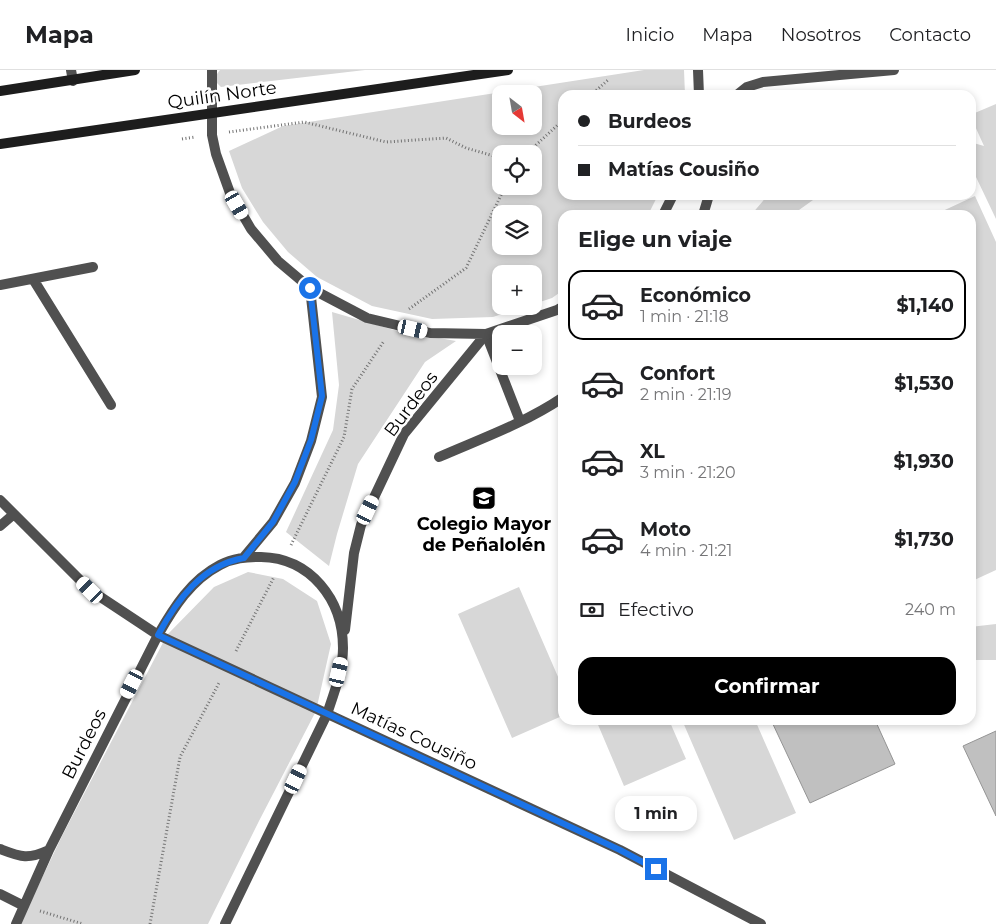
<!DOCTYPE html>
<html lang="es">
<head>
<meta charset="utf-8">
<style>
	:root { --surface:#fff; --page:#f6f6f6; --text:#202124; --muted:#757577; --line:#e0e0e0; --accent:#000 }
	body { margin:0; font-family:Montserrat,sans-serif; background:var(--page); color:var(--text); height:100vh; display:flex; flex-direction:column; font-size:19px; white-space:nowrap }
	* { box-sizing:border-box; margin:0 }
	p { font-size:16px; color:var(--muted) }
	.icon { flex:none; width:28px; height:28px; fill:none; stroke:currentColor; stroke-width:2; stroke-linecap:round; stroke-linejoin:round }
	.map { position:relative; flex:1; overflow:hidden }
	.drawer { position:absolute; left:558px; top:140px; width:418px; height:515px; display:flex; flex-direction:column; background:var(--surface); border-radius:15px; box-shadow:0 2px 8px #0003 }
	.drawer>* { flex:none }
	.top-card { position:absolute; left:558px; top:20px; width:418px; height:110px; border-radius:15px; box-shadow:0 2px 8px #0003; display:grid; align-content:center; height:110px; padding:0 20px; background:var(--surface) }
	.needle { width:32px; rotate:149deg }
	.fabs { position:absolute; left:492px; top:15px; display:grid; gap:10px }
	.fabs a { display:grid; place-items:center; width:50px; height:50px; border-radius:10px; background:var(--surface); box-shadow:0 2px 8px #0003; font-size:25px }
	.end { position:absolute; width:22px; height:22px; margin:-11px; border:6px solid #1a73e8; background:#fff; box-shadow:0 0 0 2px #fff }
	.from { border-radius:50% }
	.bubble { position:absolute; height:35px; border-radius:15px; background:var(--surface); box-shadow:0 2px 8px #0003; font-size:16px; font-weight:700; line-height:35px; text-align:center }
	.car { position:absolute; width:15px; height:30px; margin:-15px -8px; border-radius:6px; box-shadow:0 0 4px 1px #0007; background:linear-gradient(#fff 24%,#345 0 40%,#fff 0 76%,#345 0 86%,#fff 0) }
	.top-card b { display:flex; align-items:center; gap:18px; height:48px; font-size:19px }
	.top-card b+b { border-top:1px solid var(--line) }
	.top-card i { width:12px; height:12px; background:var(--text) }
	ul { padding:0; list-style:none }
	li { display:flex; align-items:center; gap:15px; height:70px; margin:0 10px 8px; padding:0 10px; border:2px solid transparent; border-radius:15px }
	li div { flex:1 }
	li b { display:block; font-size:19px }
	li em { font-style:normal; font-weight:700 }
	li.current { border-color:var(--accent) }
	li>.icon { width:45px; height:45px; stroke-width:1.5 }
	h2 { padding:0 20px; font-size:22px; line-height:60px }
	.pay { display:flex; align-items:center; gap:12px; height:55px; padding:0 20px; font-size:19px }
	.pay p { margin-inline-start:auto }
	.cta { display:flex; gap:10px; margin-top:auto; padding:10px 20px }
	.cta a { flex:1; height:58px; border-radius:15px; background:var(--accent); color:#fff; font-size:20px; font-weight:700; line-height:58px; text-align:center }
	header { display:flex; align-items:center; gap:30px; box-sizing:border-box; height:70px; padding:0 25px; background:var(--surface); border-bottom:1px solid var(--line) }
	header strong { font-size:24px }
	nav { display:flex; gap:28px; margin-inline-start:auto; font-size:18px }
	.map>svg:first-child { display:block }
	.green { fill:#d7d7d7; fill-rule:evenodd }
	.building { fill:#c0c0c0; stroke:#949494 }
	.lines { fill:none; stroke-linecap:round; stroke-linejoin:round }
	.path { stroke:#727272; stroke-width:3; stroke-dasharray:1 2.5; stroke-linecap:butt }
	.lane { stroke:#505050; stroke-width:10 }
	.street { stroke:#505050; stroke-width:10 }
	.secondary { stroke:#1d1d1d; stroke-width:10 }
	.route { stroke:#1a73e8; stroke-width:6 }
	.labels { text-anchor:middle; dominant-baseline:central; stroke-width:5; stroke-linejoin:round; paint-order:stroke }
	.street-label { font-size:18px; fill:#000; stroke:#fff }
	.poi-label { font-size:18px; font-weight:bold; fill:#000; stroke:#fff }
</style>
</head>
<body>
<header>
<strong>Mapa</strong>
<nav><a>Inicio</a><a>Mapa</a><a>Nosotros</a><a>Contacto</a></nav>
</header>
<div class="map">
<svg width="996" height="854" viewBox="0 0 996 854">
	<rect width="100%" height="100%" fill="#fff"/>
	<!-- green -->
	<path class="green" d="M 220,0 L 365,0 L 221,17 L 216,12 L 217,4 Z
		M 644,0 L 684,0 L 685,25 L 562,25 L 562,125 L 658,125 L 648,145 L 562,145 L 562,221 L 552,228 L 534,234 L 534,204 L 501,204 L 501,236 L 526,236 L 493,247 L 432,249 L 372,236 L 317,207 L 288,182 L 263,152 L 242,118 L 229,81 L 283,56 ZM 501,24 L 534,24 L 534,56 L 501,56 ZM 501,84 L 534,84 L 534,116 L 501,116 ZM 501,144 L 534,144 L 534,176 L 501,176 Z
		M 996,34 L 996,149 L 976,107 L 970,105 L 970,72 L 984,76 L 970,45 Z
		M 768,125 L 820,125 L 792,145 L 751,145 Z
		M 975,126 L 996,172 L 996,500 L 970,512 L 970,145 L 934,145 Z
		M 332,242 L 394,260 L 456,271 L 425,292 L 358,394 L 337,464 L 329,496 L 286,462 L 333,360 L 339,315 Z
		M 248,502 L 283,509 L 317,531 L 331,574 L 316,641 L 259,751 L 208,854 L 20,854 L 62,766 L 167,565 L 214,517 Z
		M 519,517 L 562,616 L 562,646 L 512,668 L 458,544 Z
		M 996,554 L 996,590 L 970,590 L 970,557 Z
		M 596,650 L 669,650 L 686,689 L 624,716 Z
		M 682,650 L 755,650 L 796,743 L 734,770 Z"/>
	<!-- building -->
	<path class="building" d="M 771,650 L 875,650 L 895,694 L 810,733 Z
		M 996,661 L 996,746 L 963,676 Z"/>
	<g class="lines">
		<!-- path -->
		<path class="path" d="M 591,25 L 608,10
			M 229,62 L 304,52 L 386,72 L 446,68 L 466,78 L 501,88
			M 182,69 L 195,67
			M 530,84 L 536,75 L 562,51
			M 409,239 L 466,198 L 502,123 L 506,116
			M 291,475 L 344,367 L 352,319 L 384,271
			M 236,581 L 274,507
			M 40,841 L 83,854
			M 150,854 L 180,687 L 219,613"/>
		<!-- lane -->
		<path class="lane" d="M 737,25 L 747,17 L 763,12 L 894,0
			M 703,145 L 709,125
			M 486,264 L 520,351
			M 439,387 C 480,369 525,353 562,328"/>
		<!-- street -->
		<path class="street" d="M 71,0 L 73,11
			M 212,0 L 212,65 L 216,84 L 230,123 L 251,159 L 278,191 L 310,218 L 367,248 L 430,263 L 486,264 L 557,240 L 562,237
			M 698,0 L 699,25
			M 663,145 L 673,125
			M 33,209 L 111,335
			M 0,215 L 93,197
			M 0,430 L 90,520 L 158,565 L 620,780 L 761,854
			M 0,456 L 14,444
			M 244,487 L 273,452 L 295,413 L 311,371 L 322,327 L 310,218
			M 345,560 L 354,483 L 361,455 L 404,364 L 486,264
			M 0,779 C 21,787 27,790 49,780
			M 0,824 L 24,836
			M 16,854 L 49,780 L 158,565 C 174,537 191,510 220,495 C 233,488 246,487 261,487 C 310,488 343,529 343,578 C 343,600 334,623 327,644 L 225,854"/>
		<!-- secondary -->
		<path class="secondary" d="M 0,21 L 135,0
			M 0,74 L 508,0"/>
	</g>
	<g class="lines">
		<!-- route -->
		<path class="route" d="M 310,218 L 322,326 L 311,370 L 295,412 L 273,452 L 244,488 C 202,495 177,530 158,565 L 620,780 L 656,799"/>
	</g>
	<!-- icons -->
	<defs>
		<g id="school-square" transform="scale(1.25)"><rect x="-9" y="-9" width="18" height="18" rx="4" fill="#000" stroke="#fff"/><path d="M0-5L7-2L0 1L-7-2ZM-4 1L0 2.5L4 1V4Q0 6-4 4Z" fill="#fff"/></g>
	</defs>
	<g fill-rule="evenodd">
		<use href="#school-square" x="484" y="428"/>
	</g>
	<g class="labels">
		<!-- street labels -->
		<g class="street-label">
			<text transform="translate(222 25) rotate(-8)">Quilín Norte</text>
			<text transform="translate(411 334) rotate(-53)">Burdeos</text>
			<text transform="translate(414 666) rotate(25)">Matías Cousiño</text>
			<text transform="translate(84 674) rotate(-63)">Burdeos</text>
		</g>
		<!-- poi labels -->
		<g class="poi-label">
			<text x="484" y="454">Colegio Mayor<tspan x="484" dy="21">de Peñalolén</tspan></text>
		</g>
	</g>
</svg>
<div class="fabs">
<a><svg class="needle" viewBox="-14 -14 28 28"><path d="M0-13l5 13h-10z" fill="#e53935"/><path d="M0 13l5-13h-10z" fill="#757577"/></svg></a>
<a><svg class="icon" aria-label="locate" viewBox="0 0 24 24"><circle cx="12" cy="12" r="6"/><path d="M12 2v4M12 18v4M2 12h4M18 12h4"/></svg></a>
<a><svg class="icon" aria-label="layers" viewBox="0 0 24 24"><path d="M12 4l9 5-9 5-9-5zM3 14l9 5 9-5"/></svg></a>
<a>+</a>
<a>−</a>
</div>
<i class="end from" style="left:310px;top:218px"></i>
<i class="end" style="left:656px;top:799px"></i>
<div class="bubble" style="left:615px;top:726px;width:82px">1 min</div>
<i class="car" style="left:237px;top:135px;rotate:150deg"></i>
<i class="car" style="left:413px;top:259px;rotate:103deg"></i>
<i class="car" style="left:368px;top:440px;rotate:25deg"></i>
<i class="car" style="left:90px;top:520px;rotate:315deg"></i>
<i class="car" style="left:339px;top:602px;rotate:13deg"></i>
<i class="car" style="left:132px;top:614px;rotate:207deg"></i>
<i class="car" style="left:296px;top:709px;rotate:25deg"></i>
<div class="top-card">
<b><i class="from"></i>Burdeos</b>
<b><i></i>Matías Cousiño</b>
</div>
<section class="drawer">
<h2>Elige un viaje</h2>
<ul>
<li class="current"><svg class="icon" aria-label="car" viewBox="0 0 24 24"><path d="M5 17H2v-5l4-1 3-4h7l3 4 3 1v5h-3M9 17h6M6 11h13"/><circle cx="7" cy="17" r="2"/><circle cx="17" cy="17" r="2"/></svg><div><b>Económico</b><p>1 min · 21:18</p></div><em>$1,140</em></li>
<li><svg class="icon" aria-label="car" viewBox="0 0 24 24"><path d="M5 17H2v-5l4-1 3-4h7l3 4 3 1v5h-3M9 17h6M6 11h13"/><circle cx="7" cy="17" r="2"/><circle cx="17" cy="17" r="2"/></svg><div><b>Confort</b><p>2 min · 21:19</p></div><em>$1,530</em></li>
<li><svg class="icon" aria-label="car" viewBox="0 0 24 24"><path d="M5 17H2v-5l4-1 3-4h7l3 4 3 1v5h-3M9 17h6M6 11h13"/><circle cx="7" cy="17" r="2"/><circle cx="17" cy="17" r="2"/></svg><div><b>XL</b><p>3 min · 21:20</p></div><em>$1,930</em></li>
<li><svg class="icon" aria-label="car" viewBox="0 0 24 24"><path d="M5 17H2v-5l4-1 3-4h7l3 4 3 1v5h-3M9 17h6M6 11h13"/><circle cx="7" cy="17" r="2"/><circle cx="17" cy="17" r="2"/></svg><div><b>Moto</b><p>4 min · 21:21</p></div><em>$1,730</em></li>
</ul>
<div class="pay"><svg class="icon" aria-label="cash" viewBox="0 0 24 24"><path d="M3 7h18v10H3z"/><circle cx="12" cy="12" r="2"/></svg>Efectivo<p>240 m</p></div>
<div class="cta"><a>Confirmar</a></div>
</section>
</div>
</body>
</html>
